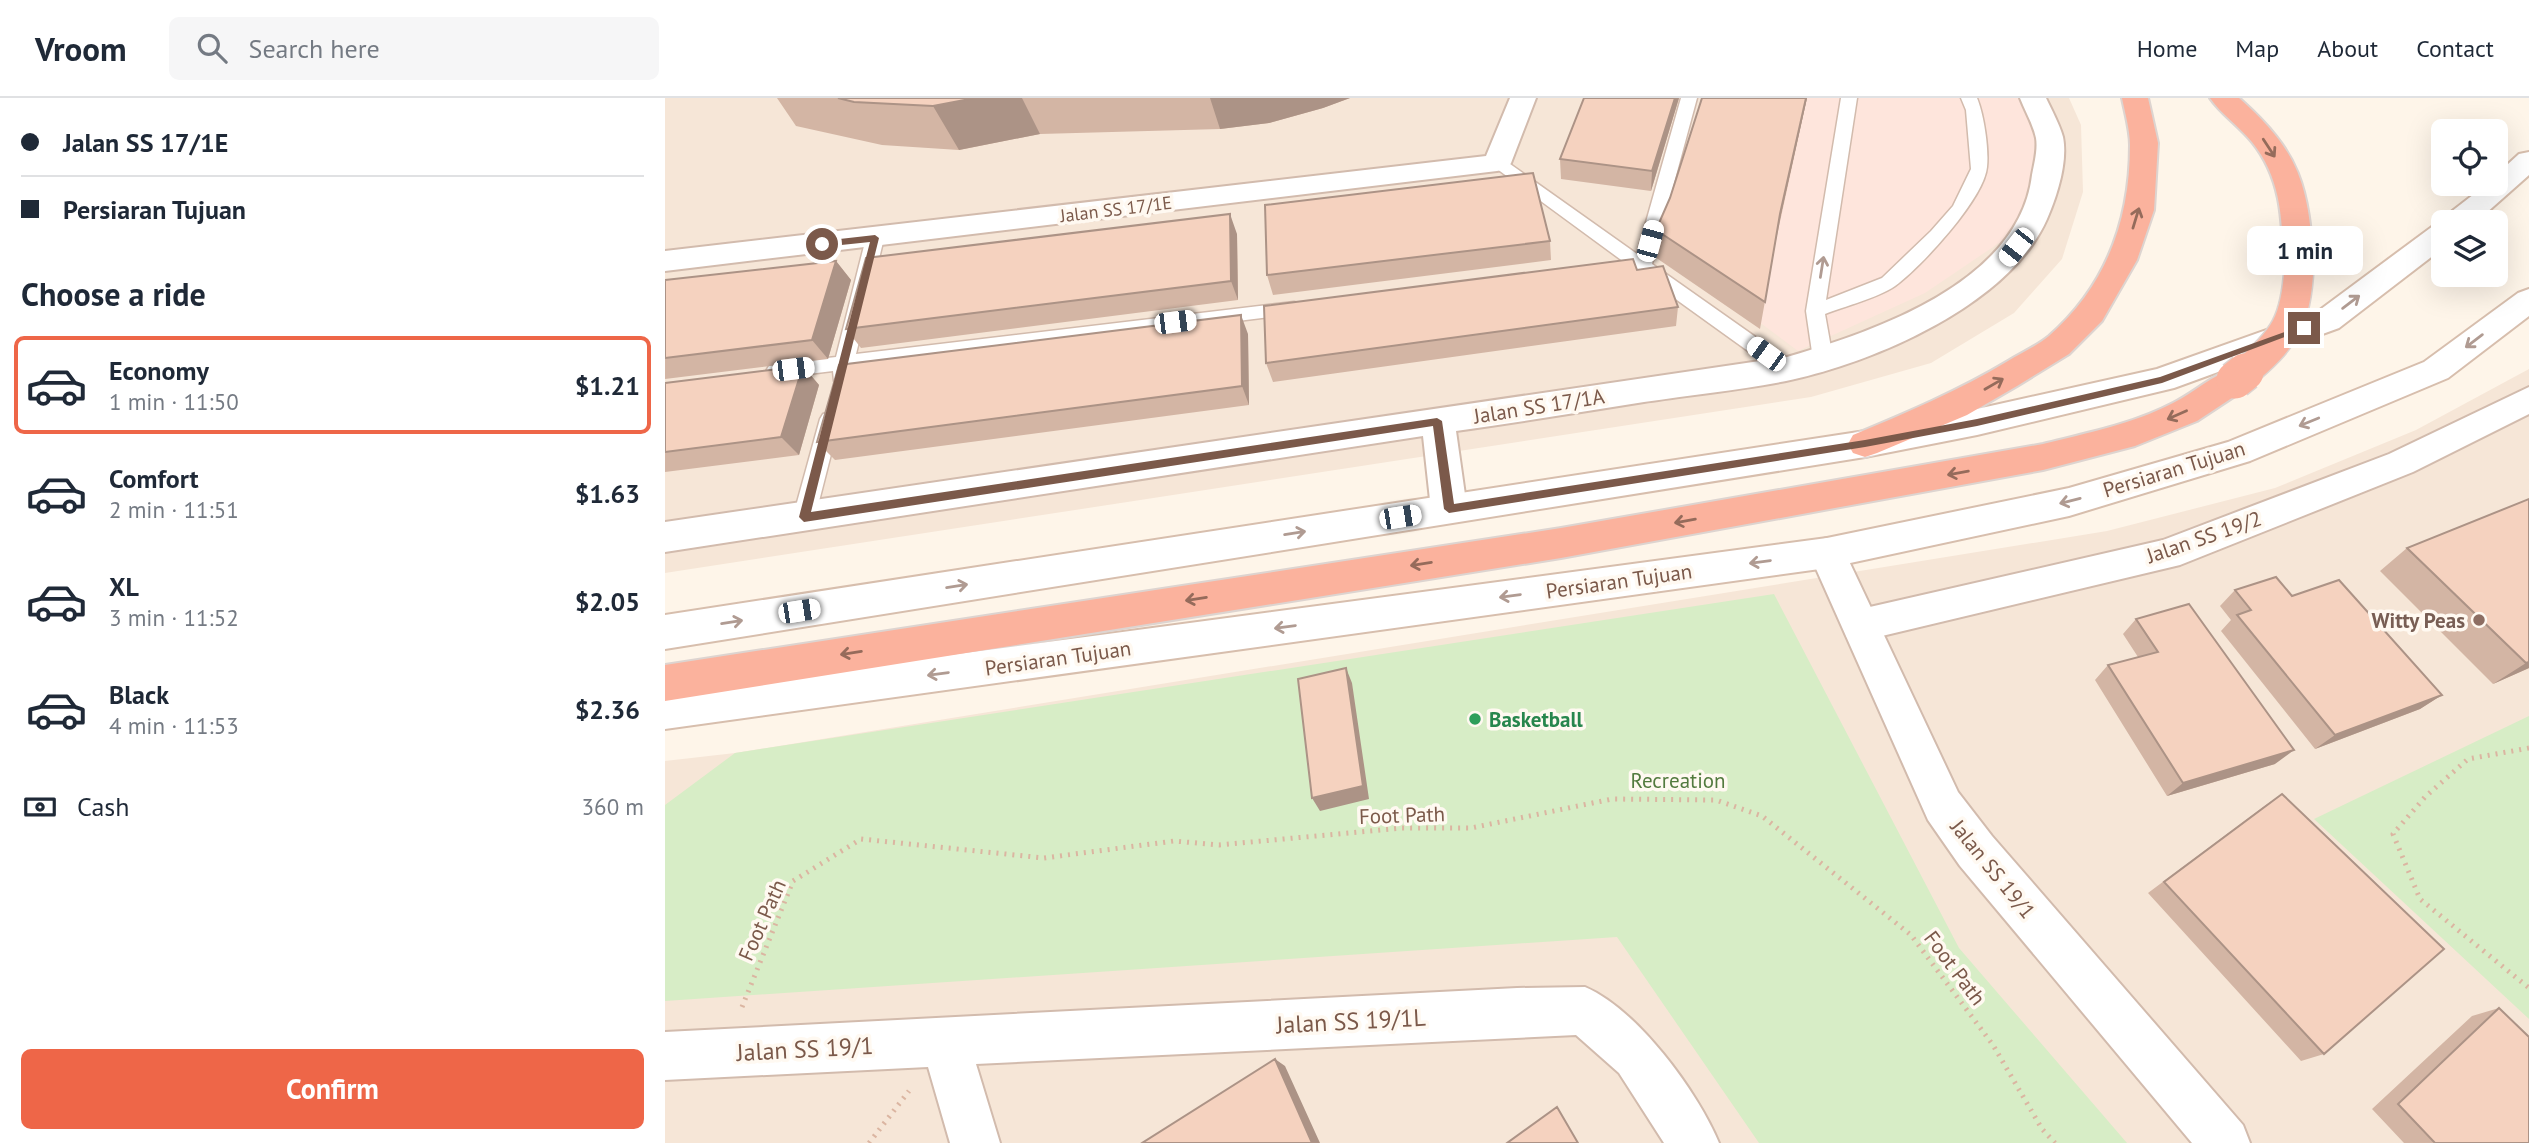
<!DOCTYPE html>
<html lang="en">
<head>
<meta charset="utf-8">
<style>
	:root { --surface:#fff; --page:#f6f6f7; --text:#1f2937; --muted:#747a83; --line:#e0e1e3; --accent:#ee6648 }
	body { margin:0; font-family:"PT Sans",sans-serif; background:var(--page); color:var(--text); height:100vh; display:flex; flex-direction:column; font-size:26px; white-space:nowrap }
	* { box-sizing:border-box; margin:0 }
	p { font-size:23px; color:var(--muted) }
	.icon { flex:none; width:38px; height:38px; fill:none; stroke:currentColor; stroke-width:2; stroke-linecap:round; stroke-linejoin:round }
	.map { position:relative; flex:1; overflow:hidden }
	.panel { display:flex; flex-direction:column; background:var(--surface); width:665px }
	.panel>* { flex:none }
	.banner { display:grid; align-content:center; height:154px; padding:0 21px; background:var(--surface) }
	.controls { position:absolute; left:1766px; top:21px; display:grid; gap:14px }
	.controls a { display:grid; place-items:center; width:77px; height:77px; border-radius:10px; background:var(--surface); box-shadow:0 7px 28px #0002; font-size:35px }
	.end { position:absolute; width:32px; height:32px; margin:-16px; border:9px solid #7b594a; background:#fff; box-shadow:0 0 0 4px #fff }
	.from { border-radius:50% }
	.bubble { position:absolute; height:49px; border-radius:10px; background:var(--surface); box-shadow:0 7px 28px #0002; font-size:23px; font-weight:600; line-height:49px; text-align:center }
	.car { position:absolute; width:21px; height:42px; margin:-21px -10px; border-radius:9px; box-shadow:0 0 5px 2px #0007; background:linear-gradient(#fff 24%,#345 0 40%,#fff 0 76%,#345 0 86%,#fff 0) }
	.banner b { display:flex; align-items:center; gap:24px; height:66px; font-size:26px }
	.banner b+b { border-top:2px solid var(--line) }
	.banner i { width:18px; height:18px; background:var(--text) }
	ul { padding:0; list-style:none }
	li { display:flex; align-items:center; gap:21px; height:98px; margin:0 14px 10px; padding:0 7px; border:4px solid transparent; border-radius:10px }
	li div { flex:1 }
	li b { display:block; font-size:26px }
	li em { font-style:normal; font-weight:600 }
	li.selected { border-color:var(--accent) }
	li>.icon { width:63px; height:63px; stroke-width:1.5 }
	h2 { padding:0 21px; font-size:32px; line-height:84px }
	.pay { display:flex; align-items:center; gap:18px; height:77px; padding:0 21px; font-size:26px }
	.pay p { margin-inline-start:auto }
	.primary-button { display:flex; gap:14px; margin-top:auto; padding:14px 21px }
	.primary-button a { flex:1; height:80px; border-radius:10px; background:var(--accent); color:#fff; font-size:28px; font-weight:600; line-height:80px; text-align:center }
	header { display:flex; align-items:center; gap:42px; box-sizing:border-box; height:98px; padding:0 35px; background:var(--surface); border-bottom:2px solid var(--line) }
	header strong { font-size:33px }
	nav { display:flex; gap:38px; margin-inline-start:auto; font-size:24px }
	.search { width:490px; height:63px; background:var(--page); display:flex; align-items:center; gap:18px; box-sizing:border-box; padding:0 24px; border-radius:10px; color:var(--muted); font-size:26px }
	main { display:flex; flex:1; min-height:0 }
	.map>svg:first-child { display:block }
	.residential { fill:#f6e6d7 }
	.commercial { fill:#fee5dc }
	.green { fill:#d7edc6 }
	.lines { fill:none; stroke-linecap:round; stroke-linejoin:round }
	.service-casing { stroke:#d2bbad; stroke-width:3 }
	.minor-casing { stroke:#d2bbad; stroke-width:4 }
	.tertiary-casing { stroke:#d2bbad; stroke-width:4 }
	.secondary-casing { stroke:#d7bead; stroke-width:4 }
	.motorway-casing { stroke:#ddd4d0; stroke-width:4 }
	.path { stroke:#dbb5a1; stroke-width:5; stroke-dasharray:2 6; stroke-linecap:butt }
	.service { fill:#fff; fill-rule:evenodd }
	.minor { fill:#fff; fill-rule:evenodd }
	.tertiary { fill:#fff; fill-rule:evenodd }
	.secondary { fill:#fff; fill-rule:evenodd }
	.motorway { fill:#fbb29d; fill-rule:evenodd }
	.motorway-bridge-far1-casing { stroke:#ddd4d0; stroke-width:32; stroke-linecap:butt }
	.motorway-bridge-casing { stroke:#ddd4d0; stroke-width:40; stroke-linecap:butt }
	.motorway-bridge-far1 { stroke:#fbb29d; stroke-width:29 }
	.motorway-bridge { stroke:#fbb29d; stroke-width:37 }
	.wall { fill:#d3b5a4 }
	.shaded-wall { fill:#ac9386 }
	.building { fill:#f5d2bf; stroke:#ac9386; stroke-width:2 }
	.oneway { stroke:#956b5b }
	.oneway2 { stroke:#b09b92 }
	.route { fill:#7b594a }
	.education-dot { fill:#8d6e63; stroke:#fff9f1; stroke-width:2.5 }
	.leisure-dot { fill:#2e9e5b; stroke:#fff9f1; stroke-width:2.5 }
	.labels { text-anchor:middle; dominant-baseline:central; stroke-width:7; stroke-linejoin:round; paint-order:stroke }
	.far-street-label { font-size:18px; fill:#7b594a; stroke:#fff9f1 }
	.street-label { font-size:21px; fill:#7b594a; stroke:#fff9f1 }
	.education-label { font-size:21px; font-weight:bold; fill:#785e54; stroke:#fff9f1; text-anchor:end }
	.leisure-label { font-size:21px; font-weight:bold; fill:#27864d; stroke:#fff9f1; text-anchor:start }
	.park-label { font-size:21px; fill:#527a3e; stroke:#fff9f1 }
	.near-street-label { font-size:24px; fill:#7b594a; stroke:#fff9f1 }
</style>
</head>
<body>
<header>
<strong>Vroom</strong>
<div class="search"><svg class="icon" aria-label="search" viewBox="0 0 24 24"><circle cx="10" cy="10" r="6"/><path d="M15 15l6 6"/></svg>Search here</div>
<nav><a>Home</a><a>Map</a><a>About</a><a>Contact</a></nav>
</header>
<main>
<section class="panel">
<div class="banner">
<b><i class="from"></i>Jalan SS 17/1E</b>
<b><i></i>Persiaran Tujuan</b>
</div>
<h2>Choose a ride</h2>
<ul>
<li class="selected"><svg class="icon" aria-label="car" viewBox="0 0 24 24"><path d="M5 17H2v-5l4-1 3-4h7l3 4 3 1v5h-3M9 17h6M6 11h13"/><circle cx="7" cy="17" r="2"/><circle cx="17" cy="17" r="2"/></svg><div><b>Economy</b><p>1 min · 11:50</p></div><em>$1.21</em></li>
<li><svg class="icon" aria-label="car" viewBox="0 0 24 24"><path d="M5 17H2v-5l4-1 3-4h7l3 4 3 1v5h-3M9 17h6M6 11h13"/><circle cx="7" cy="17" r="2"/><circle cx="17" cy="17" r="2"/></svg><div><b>Comfort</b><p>2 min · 11:51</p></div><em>$1.63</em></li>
<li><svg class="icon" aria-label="car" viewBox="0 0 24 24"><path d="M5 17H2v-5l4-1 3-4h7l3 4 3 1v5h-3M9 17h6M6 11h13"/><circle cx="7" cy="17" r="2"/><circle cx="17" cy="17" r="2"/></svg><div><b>XL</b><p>3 min · 11:52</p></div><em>$2.05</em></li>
<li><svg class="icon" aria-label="car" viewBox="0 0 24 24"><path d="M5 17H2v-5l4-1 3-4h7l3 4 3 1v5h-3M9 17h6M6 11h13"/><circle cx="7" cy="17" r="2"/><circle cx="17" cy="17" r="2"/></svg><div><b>Black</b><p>4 min · 11:53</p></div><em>$2.36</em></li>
</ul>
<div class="pay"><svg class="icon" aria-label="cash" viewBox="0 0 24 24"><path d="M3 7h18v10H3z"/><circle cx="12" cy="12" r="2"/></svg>Cash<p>360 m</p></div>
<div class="primary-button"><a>Confirm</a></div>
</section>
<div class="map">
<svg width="1864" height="1045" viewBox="0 0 1864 1045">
	<rect width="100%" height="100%" fill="#fef5e9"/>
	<!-- residential -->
	<path class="residential" d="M 0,0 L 1404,0 L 1416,27 L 1418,94 L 1397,161 L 1349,215 L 1266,265 L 1146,299 L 0,475 Z
		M 1864,271 L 1864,1045 L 0,1045 L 0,663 L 70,655 L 1442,433 L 1610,390 L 1751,332 Z"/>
	<!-- commercial -->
	<path class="commercial" d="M 1038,0 L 1358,0 L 1378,46 L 1362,126 L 1260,195 L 1133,253 L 991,147 Z"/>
	<!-- green -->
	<path class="green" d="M 1109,496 L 1294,850 L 1462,1045 L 1094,1045 L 952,839 L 0,903 L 0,707 L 70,655 Z
		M 1864,618 L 1864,921 L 1649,721 Z"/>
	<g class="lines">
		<!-- service casing -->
		<g class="service-casing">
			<path id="service" d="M 1016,0 L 1032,0 L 987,166 L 1129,266 L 1132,271 L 1129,276 L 1115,276 L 973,174 L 941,178 L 935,176 L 932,172 L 935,168 L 959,164 L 824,65 L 826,61 L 838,61 L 972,156 Z
				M 1176,0 L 1192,0 L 1161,202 L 1217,180 L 1266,133 L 1288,108 L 1306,71 L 1301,12 L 1296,0 L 1312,0 C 1319,17 1324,51 1322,69 C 1319,101 1256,169 1230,188 C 1213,200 1180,208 1160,216 L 1168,261 L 1165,266 L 1151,266 L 1148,261 L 1141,213 Z
				M 210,134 L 219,140 L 191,256 L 629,204 L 636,206 L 638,210 L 636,214 L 629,216 L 187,271 L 183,283 L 169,283 L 168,273 L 111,280 L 104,278 L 101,273 L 104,268 L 111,266 L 171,259 L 201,140 Z
				M 165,314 L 172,316 L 175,321 L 150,419 L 147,425 L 139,427 L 131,425 L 128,419 L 155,321 L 158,316 Z"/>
		</g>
		<!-- minor casing -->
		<g class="minor-casing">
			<path id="minor" d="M 845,0 L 871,0 L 846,65 L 842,71 L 832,73 L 0,173 L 0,153 L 821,58 Z
				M 1355,0 L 1381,0 C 1387,13 1394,25 1398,39 C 1403,64 1392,98 1382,121 C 1344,207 1208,265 1121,283 C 1074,292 1026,297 979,304 C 917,314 854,324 791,333 L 802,411 L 797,421 L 784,425 L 771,421 L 766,411 L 758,338 L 0,454 L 0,424 L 1122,259 C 1210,233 1354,185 1367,77 C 1369,66 1373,52 1371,40 C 1368,26 1360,13 1355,0 Z
				M 1864,289 L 1864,316 L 1748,374 L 1515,467 L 1196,543 L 1182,539 L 1177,527 L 1182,515 L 1196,511 L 1498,442 L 1724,356 Z
				M 920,889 C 972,911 1033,994 1054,1045 L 999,1045 L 954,975 L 911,937 L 311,966 L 335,1045 L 285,1045 L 263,969 L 0,982 L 0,934 L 852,890 Z"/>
		</g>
		<!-- tertiary casing -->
		<g class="tertiary-casing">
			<path id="tertiary" d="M 1162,440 L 1175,444 L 1293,694 L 1327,738 L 1578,1027 L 1585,1045 L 1527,1045 L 1295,768 L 1263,722 L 1144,455 L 1149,444 Z"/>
		</g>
		<!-- secondary casing -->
		<g class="secondary-casing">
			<path id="secondary" d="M 1864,54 L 1864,77 L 1811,124 L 1778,125 L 1782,117 L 1822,86 L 1830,86 L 1830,78 L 1854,56 Z
				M 1778,126 L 1778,150 L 1674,230 L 1509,290 L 1312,337 L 1200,359 L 0,551 L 0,517 L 1200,333 L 1312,311 L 1492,271 L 1652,214 L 1768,128 Z
				M 1864,191 L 1864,218 L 1783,280 L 1585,363 L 1404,418 L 1162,470 L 0,631 L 0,595 L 1162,440 L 1404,390 L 1563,344 L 1759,264 L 1853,195 Z"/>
		</g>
		<!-- motorway casing -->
		<g class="motorway-casing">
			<path id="motorway" d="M 1457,0 L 1483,0 L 1493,45 L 1489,112 L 1472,162 L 1437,223 L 1404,256 L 1352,288 L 1302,317 L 1212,355 L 1200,359 L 1188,355 L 1183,346 L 1188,337 C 1241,315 1293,293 1343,263 C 1356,255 1372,248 1384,238 C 1441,188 1465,123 1465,47 C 1465,32 1460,15 1457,0 Z
				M 1545,0 L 1574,0 C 1637,56 1643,88 1649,169 L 1645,176 L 1634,179 L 1623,176 L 1619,169 C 1617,123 1617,81 1587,44 C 1574,28 1556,16 1545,0 Z
				M 1570,270 L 1582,274 L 1586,282 L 1582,290 L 1532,323 L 1470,348 L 1378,372 L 896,460 L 0,603 L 0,567 L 896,430 L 1378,346 C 1422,335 1468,326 1508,305 C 1530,294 1547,277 1570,270 Z"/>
		</g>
		<!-- path -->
		<path class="path" d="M 1864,650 L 1803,661 L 1760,699 L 1728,736 L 1755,801 L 1864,890
			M 77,909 L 128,783 L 196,741 L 379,760 L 509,743 L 554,747 L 737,730 L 806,730 L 947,701 L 1051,702 L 1097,718 L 1246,837 L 1328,947 L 1377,1031 L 1390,1045
			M 204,1045 L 244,993"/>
		<!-- service -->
		<use href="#service" class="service"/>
		<!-- minor -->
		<use href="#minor" class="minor"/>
		<!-- tertiary -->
		<use href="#tertiary" class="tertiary"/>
		<!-- secondary -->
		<use href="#secondary" class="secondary"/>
		<!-- motorway -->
		<use href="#motorway" class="motorway"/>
		<!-- motorway-bridge-far1 casing -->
		<g class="motorway-bridge-far1-casing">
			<path id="motorway-bridge-far1" d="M 1578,276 C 1620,241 1631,223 1634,169"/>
		</g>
		<!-- motorway-bridge casing -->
		<g class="motorway-bridge-casing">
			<path id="motorway-bridge" d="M 1570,282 L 1580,274"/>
		</g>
		<!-- motorway-bridge-far1 -->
		<use href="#motorway-bridge-far1" class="motorway-bridge-far1"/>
		<!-- motorway-bridge -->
		<use href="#motorway-bridge" class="motorway-bridge"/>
	</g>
	<!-- wall -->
	<path class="wall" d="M 112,0 L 685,0 L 658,10 L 604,25 L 555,31 L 375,36 L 294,52 L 217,47 L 131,28 Z
		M 919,0 L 1014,0 L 986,93 L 896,81 L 895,61 Z
		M 1142,0 L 1111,142 L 1095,231 L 990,159 L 991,132 Z
		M 572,136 L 573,202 L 196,250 L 181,231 Z
		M 885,143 L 886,162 L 608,197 L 602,177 Z
		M 171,163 L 186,182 L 163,261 L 0,281 L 0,182 Z
		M 972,172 L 1013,209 L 1011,228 L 608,284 L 601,265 Z
		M 583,236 L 584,307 L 170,362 L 152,344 Z
		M 138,268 L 154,287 L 134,357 L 0,374 L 0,285 Z
		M 1864,401 L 1864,570 L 1828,586 L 1715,473 L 1742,450 Z
		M 1570,492 L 1627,498 L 1777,597 L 1755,611 L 1650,651 L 1556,533 L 1566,522 L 1555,508 Z
		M 1471,521 L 1610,666 L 1502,698 L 1430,582 L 1443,567 L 1473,559 L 1458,536 Z
		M 1617,696 L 1659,956 L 1636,963 L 1483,795 L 1598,709 Z
		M 1834,910 L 1864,1045 L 1739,1045 L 1707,1011 L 1807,918 Z"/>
	<!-- shaded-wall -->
	<path class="shaded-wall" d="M 310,0 L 357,0 L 375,36 L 294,52 L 268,8 Z
		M 545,0 L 685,0 L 658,10 L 604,25 L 555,31 Z
		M 1010,0 L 1014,0 L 986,93 L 987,73 Z
		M 1141,0 L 1142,0 L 1110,143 L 1115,116 Z
		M 565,116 L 572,136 L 573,202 L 566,183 Z
		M 171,163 L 186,182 L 163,261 L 147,242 Z
		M 576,217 L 583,236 L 584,307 L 577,288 Z
		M 138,268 L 154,287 L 134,357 L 116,339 Z
		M 1864,564 L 1864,570 L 1828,586 L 1861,565 Z
		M 681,570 L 687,585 L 704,701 L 655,713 L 647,700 Z
		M 1777,597 L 1755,611 L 1650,651 L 1670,637 Z
		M 1629,652 L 1610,666 L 1502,698 L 1518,685 Z
		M 610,961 L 620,968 L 655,1045 L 647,1045 Z"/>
	<!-- building -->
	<path class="building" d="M 173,0 L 310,0 L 268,8 L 189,4 Z
		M 919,0 L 1010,0 L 987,73 L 895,61 Z
		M 1037,0 L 1141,0 L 1115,116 L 1100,204 L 991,132 L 1005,100 Z
		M 868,75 L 885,143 L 602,177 L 600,107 Z
		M 565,116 L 566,183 L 181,231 L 201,160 Z
		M 968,161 L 972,172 L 998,168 L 1013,209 L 601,265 L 599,208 Z
		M 171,163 L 147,242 L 0,260 L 0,182 Z
		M 576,217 L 577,288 L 152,344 L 174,267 Z
		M 138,268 L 116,339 L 0,354 L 0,285 Z
		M 1864,401 L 1864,564 L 1861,565 L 1742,450 Z
		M 1611,479 L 1627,498 L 1674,482 L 1777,597 L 1670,637 L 1572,517 L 1586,512 L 1570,492 Z
		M 1524,506 L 1629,652 L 1518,685 L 1443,567 L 1493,554 L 1471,521 Z
		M 681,570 L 698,688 L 647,700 L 633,581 Z
		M 1617,696 L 1779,851 L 1659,956 L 1499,784 Z
		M 1834,910 L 1864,939 L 1864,1045 L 1770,1045 L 1733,1006 Z
		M 610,961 L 647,1045 L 477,1045 Z
		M 892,1009 L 913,1045 L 842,1045 Z"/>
	<!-- one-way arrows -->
	<defs><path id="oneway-shaft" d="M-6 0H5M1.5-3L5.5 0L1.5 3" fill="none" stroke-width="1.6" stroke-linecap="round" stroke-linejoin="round" transform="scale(1.75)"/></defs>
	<g class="oneway">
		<use href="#oneway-shaft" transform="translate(1604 50) rotate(57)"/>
		<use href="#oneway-shaft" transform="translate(1471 120) rotate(-73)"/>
		<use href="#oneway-shaft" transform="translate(1329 286) rotate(-30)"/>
		<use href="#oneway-shaft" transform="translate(1512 317) rotate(156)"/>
		<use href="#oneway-shaft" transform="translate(1293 375) rotate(170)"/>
		<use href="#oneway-shaft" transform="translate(1020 423) rotate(170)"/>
		<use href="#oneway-shaft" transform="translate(756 466) rotate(171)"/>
		<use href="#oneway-shaft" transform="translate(531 501) rotate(171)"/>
		<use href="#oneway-shaft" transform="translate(186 555) rotate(171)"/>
	</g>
	<g class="oneway2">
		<use href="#oneway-shaft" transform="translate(1157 169) rotate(-81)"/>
		<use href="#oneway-shaft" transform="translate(1686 204) rotate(-37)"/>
		<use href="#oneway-shaft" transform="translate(1809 243) rotate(143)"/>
		<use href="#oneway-shaft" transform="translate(1644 324) rotate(158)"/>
		<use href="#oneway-shaft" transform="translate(1405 403) rotate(166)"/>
		<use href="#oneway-shaft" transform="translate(630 435) rotate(-9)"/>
		<use href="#oneway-shaft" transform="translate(1095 464) rotate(172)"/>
		<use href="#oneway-shaft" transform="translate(292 488) rotate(-9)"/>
		<use href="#oneway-shaft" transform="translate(845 498) rotate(172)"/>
		<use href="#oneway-shaft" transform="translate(67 524) rotate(-9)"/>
		<use href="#oneway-shaft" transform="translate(620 529) rotate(172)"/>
		<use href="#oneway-shaft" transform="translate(273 576) rotate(172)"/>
	</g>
	<!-- route -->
	<path class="route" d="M 210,137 L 214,140 L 146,414 L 772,320 L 777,323 L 789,406 L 1200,342 L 1312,321 L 1495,279 L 1636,228 L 1644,230 L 1497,285 L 1312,328 L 1200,349 L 784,415 L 779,411 L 768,328 L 139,424 L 134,419 L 205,144 L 157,149 L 153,146 L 157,143 Z"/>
	<!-- markers -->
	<circle class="education-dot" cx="1814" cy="522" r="7"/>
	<circle class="leisure-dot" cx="810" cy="621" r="7"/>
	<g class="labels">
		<!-- far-street labels -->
		<g class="far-street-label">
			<text transform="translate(451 111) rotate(-7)">Jalan SS 17/1E</text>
		</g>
		<!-- street labels -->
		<g class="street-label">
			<text transform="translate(874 308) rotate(-9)">Jalan SS 17/1A</text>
			<text transform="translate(1509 371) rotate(-17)">Persiaran Tujuan</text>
			<text transform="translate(1539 439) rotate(-19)">Jalan SS 19/2</text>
			<text transform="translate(954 483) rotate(-8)">Persiaran Tujuan</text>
			<text transform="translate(393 560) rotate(-8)">Persiaran Tujuan</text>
			<text transform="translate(737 717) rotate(-2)">Foot Path</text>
			<text transform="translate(1328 771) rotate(51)">Jalan SS 19/1</text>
			<text transform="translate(97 822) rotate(-66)">Foot Path</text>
			<text transform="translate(1290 870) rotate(53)">Foot Path</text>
		</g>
		<!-- education labels -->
		<g class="education-label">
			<text x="1800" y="522">Witty Peas</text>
		</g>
		<!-- leisure labels -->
		<g class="leisure-label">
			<text x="824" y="621">Basketball</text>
		</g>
		<!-- park labels -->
		<g class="park-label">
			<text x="1013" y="682">Recreation</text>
		</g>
		<!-- near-street labels -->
		<g class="near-street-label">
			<text transform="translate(686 923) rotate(-3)">Jalan SS 19/1L</text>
			<text transform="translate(140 951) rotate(-3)">Jalan SS 19/1</text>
		</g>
	</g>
</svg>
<div class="controls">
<a><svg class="icon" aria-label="locate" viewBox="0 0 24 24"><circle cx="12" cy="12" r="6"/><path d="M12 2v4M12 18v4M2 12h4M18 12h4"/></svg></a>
<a><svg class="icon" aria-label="layers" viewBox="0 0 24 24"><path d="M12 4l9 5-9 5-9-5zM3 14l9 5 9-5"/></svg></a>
</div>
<i class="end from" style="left:157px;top:146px"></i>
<i class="end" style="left:1639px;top:230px"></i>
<div class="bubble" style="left:1582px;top:128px;width:116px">1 min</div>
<i class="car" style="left:985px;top:143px;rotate:15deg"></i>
<i class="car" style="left:1351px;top:149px;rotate:218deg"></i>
<i class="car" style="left:510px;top:224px;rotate:83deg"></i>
<i class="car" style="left:1101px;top:256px;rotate:306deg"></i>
<i class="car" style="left:128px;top:271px;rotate:83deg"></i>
<i class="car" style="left:735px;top:419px;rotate:81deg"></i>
<i class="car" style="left:134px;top:513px;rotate:81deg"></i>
</div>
</main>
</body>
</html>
